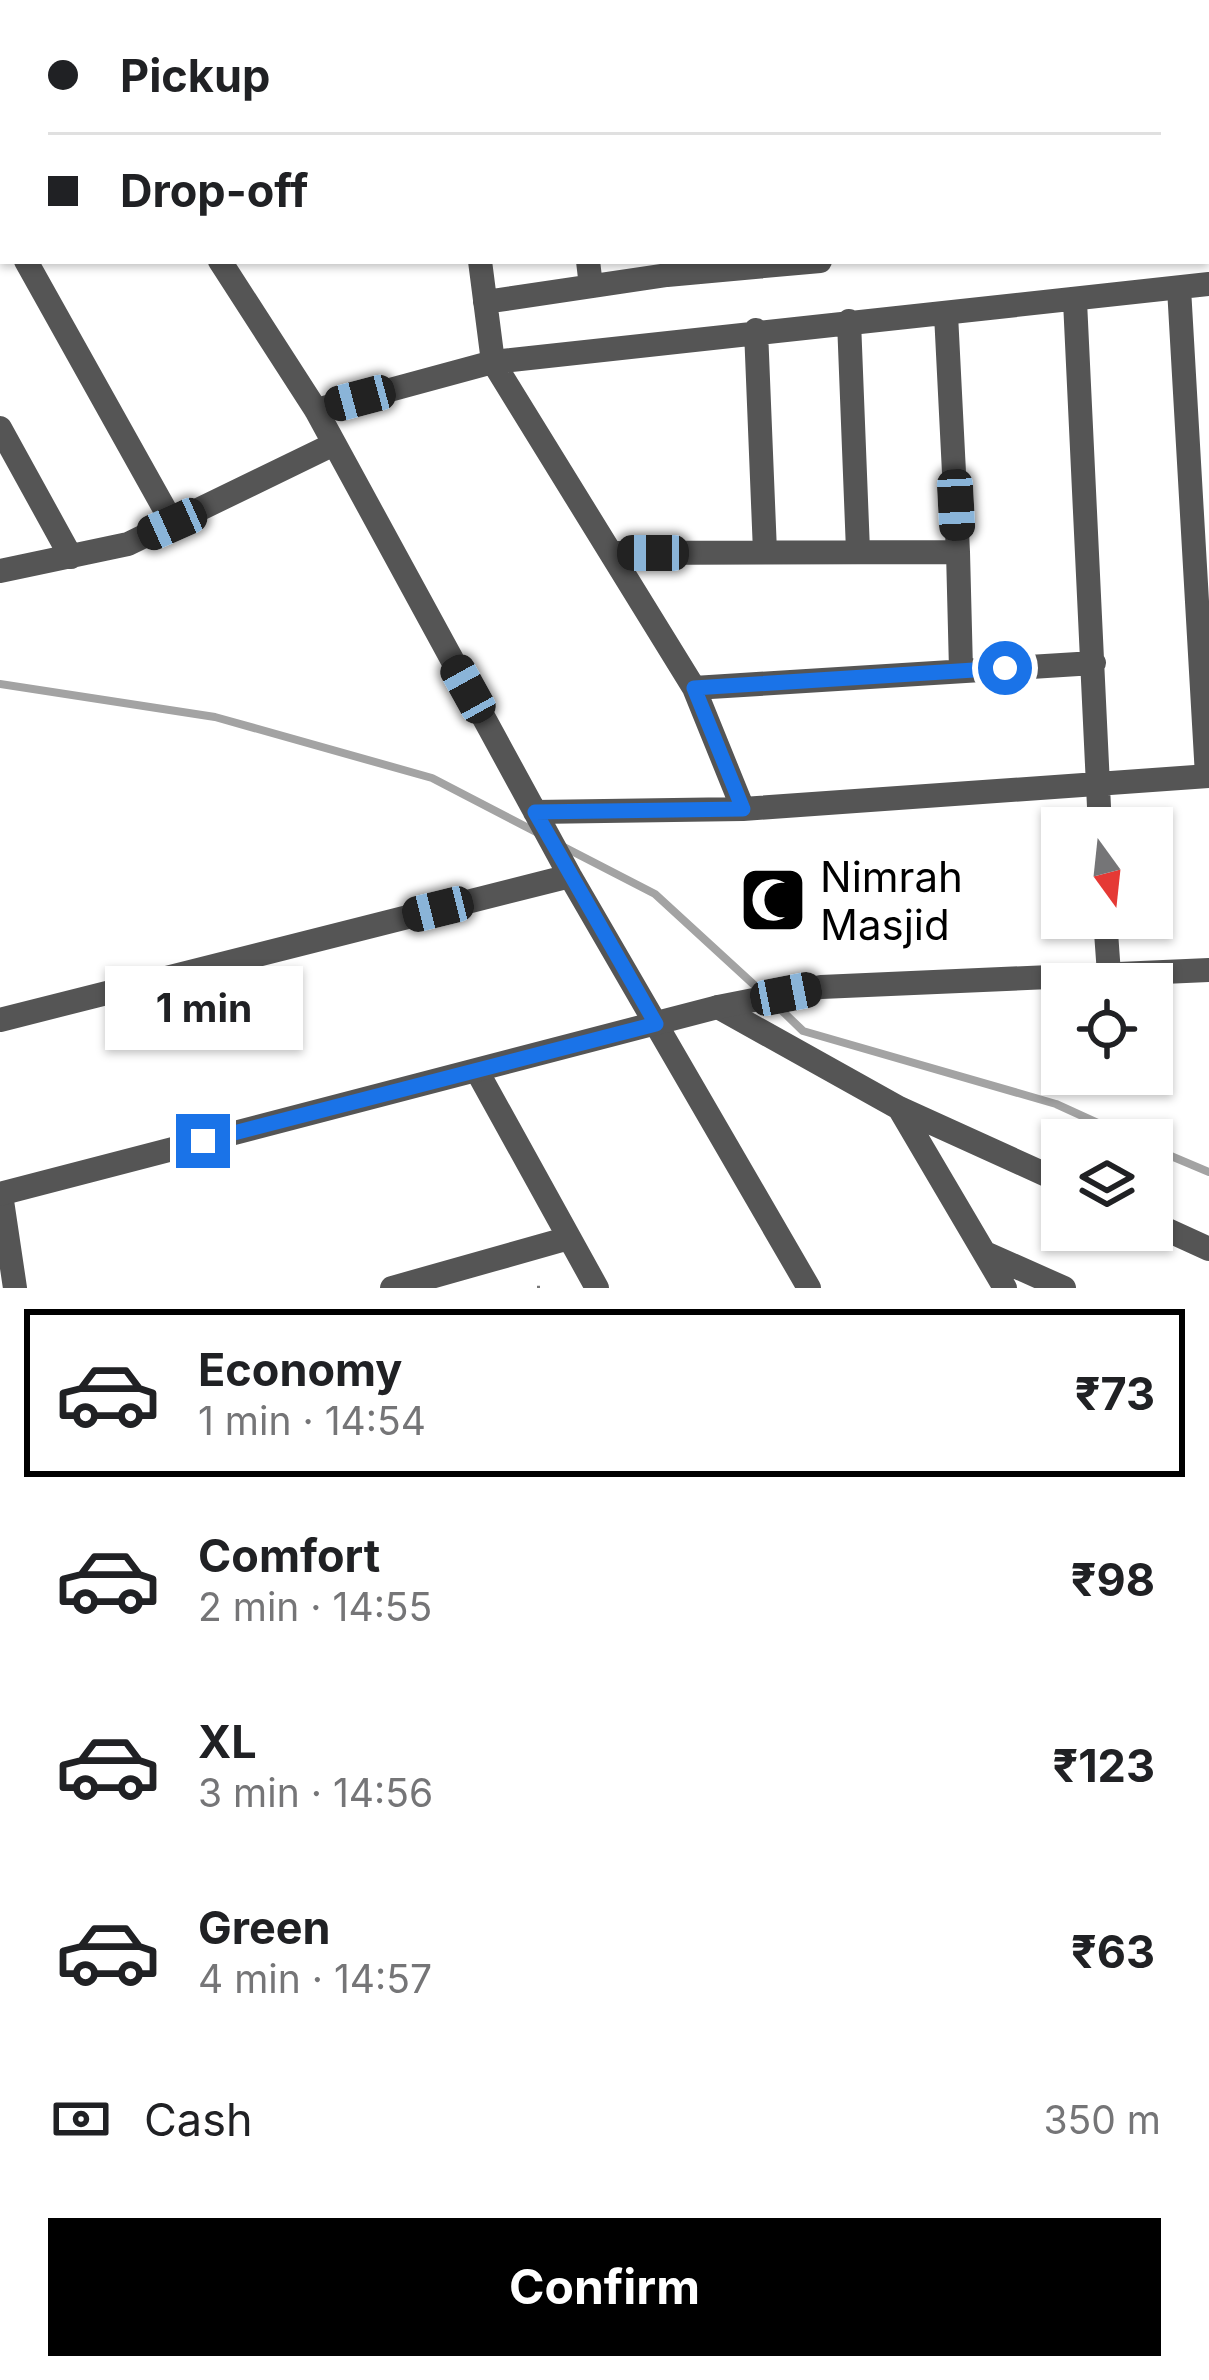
<!DOCTYPE html>
<html lang="en">
<head>
<meta charset="utf-8">
<style>
	:root { --surface:#fff; --page:#f2f2f2; --text:#202124; --muted:#757577; --line:#e0e0e0; --accent:#000 }
	body { margin:0; font-family:Inter,sans-serif; background:var(--page); color:var(--text); height:100vh; display:flex; flex-direction:column; font-size:45px; white-space:nowrap }
	* { box-sizing:border-box; margin:0 }
	p { font-size:39px; color:var(--muted) }
	.icon { flex:none; width:66px; height:66px; fill:none; stroke:currentColor; stroke-width:2; stroke-linecap:round; stroke-linejoin:round }
	.map { position:relative; height:1288px; overflow:hidden }
	.side { display:flex; flex-direction:column; background:var(--surface); flex:1 }
	.side>* { flex:none }
	.hud { position:absolute; left:0px; top:0px; width:1209px; height:264px; box-shadow:0 3px 9px #0004; display:grid; align-content:center; height:264px; padding:0 48px; background:var(--surface) }
	.needle { width:78px; rotate:165deg }
	.controls { position:absolute; left:1041px; top:807px; display:grid; gap:24px }
	.controls a { display:grid; place-items:center; width:132px; height:132px; border-radius:0px; background:var(--surface); box-shadow:0 3px 9px #0004; font-size:60px }
	.end { position:absolute; width:54px; height:54px; margin:-27px; border:15px solid #1a73e8; background:#fff; box-shadow:0 0 0 6px #fff }
	.from { border-radius:50% }
	.bubble { position:absolute; height:84px; border-radius:0px; background:var(--surface); box-shadow:0 3px 9px #0004; font-size:39px; font-weight:700; line-height:84px; text-align:center }
	.car { position:absolute; width:36px; height:72px; margin:-36px -18px; border-radius:15px; box-shadow:0 0 9px 3px #0007; background:linear-gradient(#222 24%,#8ab4d8 0 40%,#222 0 76%,#8ab4d8 0 86%,#222 0) }
	.hud b { display:flex; align-items:center; gap:42px; height:114px; font-size:45px }
	.hud b+b { border-top:3px solid var(--line) }
	.hud i { width:30px; height:30px; background:var(--text) }
	ul { padding:21px 0 0; list-style:none }
	li { display:flex; align-items:center; gap:36px; height:168px; margin:0 24px 18px; padding:0 24px; border:6px solid transparent; border-radius:0px }
	li div { flex:1 }
	li b { display:block; font-size:45px }
	li em { font-style:normal; font-weight:700 }
	li.active { border-color:var(--accent) }
	li>.icon { width:108px; height:108px; stroke-width:1.5 }
	.pay { display:flex; align-items:center; gap:30px; height:132px; padding:0 48px; font-size:45px }
	.pay p { margin-inline-start:auto }
	.cta { display:flex; gap:24px; margin-top:auto; padding:24px 48px }
	.cta a { flex:1; height:138px; border-radius:0px; background:var(--accent); color:#fff; font-size:48px; font-weight:700; line-height:138px; text-align:center }
	.map>svg:first-child { display:block }
	.lines { fill:none; stroke-linecap:round; stroke-linejoin:round }
	.stream { stroke:#a3a3a3; stroke-width:8 }
	.path { stroke:#777; stroke-width:4.5; stroke-dasharray:3 6; stroke-linecap:butt }
	.minor { stroke:#555; stroke-width:24 }
	.tertiary { stroke:#555; stroke-width:24 }
	.route { stroke:#1a73e8; stroke-width:15 }
	.labels { text-anchor:middle; dominant-baseline:central; stroke-width:12; stroke-linejoin:round; paint-order:stroke }
	.poi-label { font-size:42px; fill:#000; stroke:#fff; text-anchor:start }
</style>
</head>
<body>
<div class="map">
<svg width="1209" height="1288" viewBox="0 0 1209 1288">
	<rect width="100%" height="100%" fill="#fff"/>
	<g class="lines">
		<!-- stream -->
		<path class="stream" d="M 0,684 L 215,717 L 432,778 L 536,832
			M 560,845 L 655,894 L 764,994
			M 775,1004 L 803,1031 L 1056,1104 L 1135,1140
			M 1152,1148 L 1209,1172"/>
		<!-- path -->
		<path class="path" d="M 537,1288 L 545,1288"/>
		<!-- minor -->
		<path class="minor" d="M 59,0 L 60,3
			M 351,0 L 351,3
			M 448,0 L 449,3
			M 554,0 L 554,3
			M 633,0 L 633,3
			M 775,0 L 775,3
			M 872,0 L 872,3
			M 205,3 L 211,0
			M 1206,52 L 1209,52
			M 0,109 L 3,107
			M 1206,143 L 1209,142
			M 0,214 L 3,220
			M 1206,227 L 1209,226
			M 26,261 L 173,524
			M 220,261 L 316,410 L 570,876 L 809,1288
			M 480,261 L 493,362 L 694,688 L 743,809
			M 588,261 L 591,286
			M 1179,288 L 1207,776
			M 1075,301 L 1100,828
			M 485,302 L 667,275 L 820,261
			M 946,314 L 958,552
			M 849,321 L 858,551
			M 756,330 L 765,552
			M 316,410 L 493,362 L 1209,284
			M 0,428 L 71,557
			M 616,553 L 958,552 L 961,670
			M 0,571 L 128,544 L 334,444
			M 694,688 L 1094,663
			M 535,812 L 743,809 L 1209,776
			M 1105,918 L 1109,974
			M 718,1007 L 899,1108 L 1062,1182
			M 0,1020 L 570,876
			M 477,1071 L 597,1288
			M 899,1108 L 1005,1288
			M 1,1194 L 15,1288
			M 1152,1223 L 1209,1249
			M 985,1253 L 1064,1288
			M 392,1288 L 569,1238"/>
		<!-- tertiary -->
		<path class="tertiary" d="M 0,1194 L 718,1007 L 821,987 L 1209,970"/>
	</g>
	<g class="lines">
		<!-- route -->
		<path class="route" d="M 203,1141 L 656,1024 L 535,812 L 743,809 L 694,688 L 1005,668"/>
	</g>
	<!-- icons -->
	<defs>
		<g id="mosque-square" transform="scale(3.45)"><rect x="-9" y="-9" width="18" height="18" rx="4" fill="#000" stroke="#fff"/><path d="M3.5-4.9A6 6 0 1 0 3.5 4.9A5 5 0 1 1 3.5-4.9Z" fill="#fff"/></g>
	</defs>
	<g fill-rule="evenodd">
		<use href="#mosque-square" x="773" y="900"/>
	</g>
	<g class="labels">
		<!-- poi labels -->
		<g class="poi-label">
			<text x="820" y="876">Nimrah<tspan x="820" dy="48">Masjid</tspan></text>
		</g>
	</g>
</svg>
<div class="controls">
<a><svg class="needle" viewBox="-14 -14 28 28"><path d="M0-13l5 13h-10z" fill="#e53935"/><path d="M0 13l5-13h-10z" fill="#757577"/></svg></a>
<a><svg class="icon" aria-label="locate" viewBox="0 0 24 24"><circle cx="12" cy="12" r="6"/><path d="M12 2v4M12 18v4M2 12h4M18 12h4"/></svg></a>
<a><svg class="icon" aria-label="layers" viewBox="0 0 24 24"><path d="M12 4l9 5-9 5-9-5zM3 14l9 5 9-5"/></svg></a>
</div>
<i class="end from" style="left:1005px;top:668px"></i>
<i class="end" style="left:203px;top:1141px"></i>
<div class="bubble" style="left:105px;top:966px;width:198px">1 min</div>
<i class="car" style="left:360px;top:398px;rotate:255deg"></i>
<i class="car" style="left:956px;top:505px;rotate:177deg"></i>
<i class="car" style="left:172px;top:524px;rotate:246deg"></i>
<i class="car" style="left:653px;top:553px;rotate:270deg"></i>
<i class="car" style="left:468px;top:689px;rotate:331deg"></i>
<i class="car" style="left:438px;top:909px;rotate:256deg"></i>
<i class="car" style="left:786px;top:994px;rotate:79deg"></i>
<div class="hud">
<b><i class="from"></i>Pickup</b>
<b><i></i>Drop-off</b>
</div>
</div>
<section class="side">
<ul>
<li class="active"><svg class="icon" aria-label="car" viewBox="0 0 24 24"><path d="M5 17H2v-5l4-1 3-4h7l3 4 3 1v5h-3M9 17h6M6 11h13"/><circle cx="7" cy="17" r="2"/><circle cx="17" cy="17" r="2"/></svg><div><b>Economy</b><p>1 min · 14:54</p></div><em>₹73</em></li>
<li><svg class="icon" aria-label="car" viewBox="0 0 24 24"><path d="M5 17H2v-5l4-1 3-4h7l3 4 3 1v5h-3M9 17h6M6 11h13"/><circle cx="7" cy="17" r="2"/><circle cx="17" cy="17" r="2"/></svg><div><b>Comfort</b><p>2 min · 14:55</p></div><em>₹98</em></li>
<li><svg class="icon" aria-label="car" viewBox="0 0 24 24"><path d="M5 17H2v-5l4-1 3-4h7l3 4 3 1v5h-3M9 17h6M6 11h13"/><circle cx="7" cy="17" r="2"/><circle cx="17" cy="17" r="2"/></svg><div><b>XL</b><p>3 min · 14:56</p></div><em>₹123</em></li>
<li><svg class="icon" aria-label="car" viewBox="0 0 24 24"><path d="M5 17H2v-5l4-1 3-4h7l3 4 3 1v5h-3M9 17h6M6 11h13"/><circle cx="7" cy="17" r="2"/><circle cx="17" cy="17" r="2"/></svg><div><b>Green</b><p>4 min · 14:57</p></div><em>₹63</em></li>
</ul>
<div class="pay"><svg class="icon" aria-label="cash" viewBox="0 0 24 24"><path d="M3 7h18v10H3z"/><circle cx="12" cy="12" r="2"/></svg>Cash<p>350 m</p></div>
<div class="cta"><a>Confirm</a></div>
</section>
</body>
</html>
